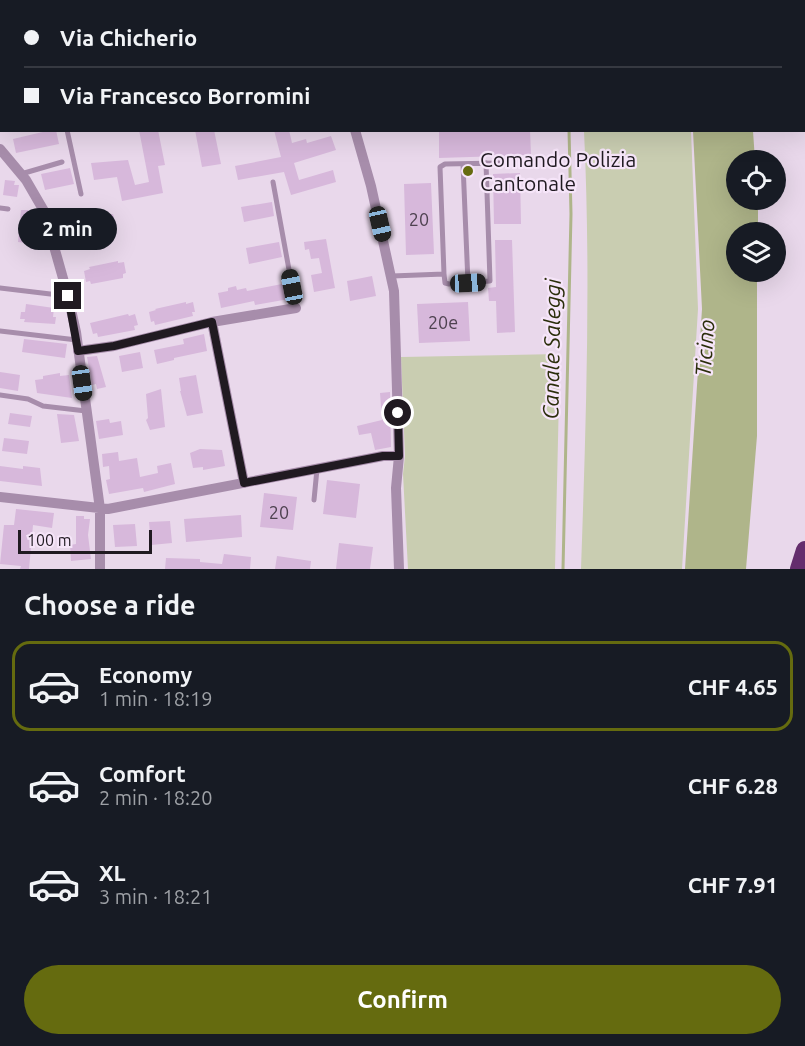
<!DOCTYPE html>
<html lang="en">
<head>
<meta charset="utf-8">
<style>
	:root { --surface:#171b24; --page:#242831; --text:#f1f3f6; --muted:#9ea1a6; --line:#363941; --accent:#656b0f }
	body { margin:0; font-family:Ubuntu,sans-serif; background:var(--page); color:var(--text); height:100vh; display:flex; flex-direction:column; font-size:22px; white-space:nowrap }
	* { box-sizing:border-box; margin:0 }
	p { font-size:20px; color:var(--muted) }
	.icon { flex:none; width:33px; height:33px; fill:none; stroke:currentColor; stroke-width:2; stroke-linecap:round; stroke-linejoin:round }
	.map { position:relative; height:569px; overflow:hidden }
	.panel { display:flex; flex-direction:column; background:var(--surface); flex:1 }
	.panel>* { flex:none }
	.banner { position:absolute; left:0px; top:0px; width:806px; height:132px; box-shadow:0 6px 24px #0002; display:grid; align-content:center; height:132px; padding:0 24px; background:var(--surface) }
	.fabs { position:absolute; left:726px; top:150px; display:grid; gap:12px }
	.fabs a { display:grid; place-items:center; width:60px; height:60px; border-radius:50%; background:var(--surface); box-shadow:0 6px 24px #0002; font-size:30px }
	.scale { position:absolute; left:18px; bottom:15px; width:134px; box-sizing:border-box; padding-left:6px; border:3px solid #201a21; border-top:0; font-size:16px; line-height:21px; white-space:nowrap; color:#201a21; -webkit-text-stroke:4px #f6e5f9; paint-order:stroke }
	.end { position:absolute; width:27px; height:27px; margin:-14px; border:8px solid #201a21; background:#fff; box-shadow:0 0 0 3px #fff }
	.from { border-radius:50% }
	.bubble { position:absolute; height:42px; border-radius:21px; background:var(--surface); box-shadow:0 6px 24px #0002; font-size:20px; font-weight:600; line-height:42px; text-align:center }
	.car { position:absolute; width:18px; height:36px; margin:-18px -9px; border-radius:8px; box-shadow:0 0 4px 2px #0007; background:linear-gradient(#222 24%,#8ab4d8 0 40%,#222 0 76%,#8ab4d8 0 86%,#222 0) }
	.banner b { display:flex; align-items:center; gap:21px; height:57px; font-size:22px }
	.banner b+b { border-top:2px solid var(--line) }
	.banner i { width:15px; height:15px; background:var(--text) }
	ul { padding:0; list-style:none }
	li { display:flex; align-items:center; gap:18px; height:90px; margin:0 12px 9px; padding:0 12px; border:3px solid transparent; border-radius:18px }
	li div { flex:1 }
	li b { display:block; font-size:22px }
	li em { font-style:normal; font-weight:600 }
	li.selected { border-color:var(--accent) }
	li>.icon { width:54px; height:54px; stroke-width:1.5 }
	h2 { padding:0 24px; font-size:27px; line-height:72px }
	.primary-button { display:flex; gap:12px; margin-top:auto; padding:12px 24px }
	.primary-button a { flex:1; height:69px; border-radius:36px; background:var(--accent); color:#fff; font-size:24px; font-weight:600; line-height:69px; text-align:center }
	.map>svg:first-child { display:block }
	.built { fill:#e1cce5 }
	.green { fill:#c9cdb1 }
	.forest { fill:#afb58a }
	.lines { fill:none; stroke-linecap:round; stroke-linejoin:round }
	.stream { stroke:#afb58a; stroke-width:3 }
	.building { fill:#d7b8db }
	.service { stroke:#a78dab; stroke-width:5 }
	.minor { stroke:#a78dab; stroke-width:10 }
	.motorway { stroke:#642d6d; stroke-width:18 }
	.route { stroke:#201a21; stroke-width:8 }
	.poi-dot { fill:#656b0f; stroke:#f6e5f9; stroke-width:2 }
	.labels { text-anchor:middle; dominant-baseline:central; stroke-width:4.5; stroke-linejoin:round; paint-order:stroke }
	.number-label { font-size:18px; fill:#4e4250 }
	.poi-label { font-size:21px; fill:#201a21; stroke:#f6e5f9; text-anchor:start }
	.water-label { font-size:22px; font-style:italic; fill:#2b2e0b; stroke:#f6e5f9 }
</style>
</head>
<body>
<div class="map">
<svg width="805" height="569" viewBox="0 0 805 569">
	<rect width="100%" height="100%" fill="#e9d8eb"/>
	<!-- built -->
	<path class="built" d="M 0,0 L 183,0 L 184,1 L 2,2 L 0,69 Z"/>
	<!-- green -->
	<path class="green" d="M 584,131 L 691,131 L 698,309 L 682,569 L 581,569 C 586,423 591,276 584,131 Z
		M 560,354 L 555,569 L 408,569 L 403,474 L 405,456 L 401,357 Z"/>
	<!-- forest -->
	<path class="forest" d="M 693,131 L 753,131 L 755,160 L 736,160 L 736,200 L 758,200 L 758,232 L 736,232 L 736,272 L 757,272 L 757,436 L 746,569 L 685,569 L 702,309 Z"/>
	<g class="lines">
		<!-- stream -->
		<path class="stream" d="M 563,569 L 571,214 L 569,130"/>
	</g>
	<!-- building -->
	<path class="building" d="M 51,130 L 56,130 L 59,144 L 16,153 L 13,139 Z
		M 139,130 L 158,130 L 165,165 L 158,166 L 163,193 L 122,201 L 117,177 L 94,180 L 91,163 L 128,160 L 135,185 L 149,182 Z
		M 195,130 L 214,130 L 221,164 L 202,167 Z
		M 274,130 L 289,130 L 292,143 L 306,139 L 307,143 L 331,136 L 336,150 L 294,163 L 299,180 L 333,170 L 336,182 L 291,195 L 284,172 L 238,180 L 235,166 L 281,157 Z
		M 439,130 L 530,130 L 531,155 L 439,158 Z
		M 70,168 L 74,184 L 45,190 L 41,174 Z
		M 520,173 L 521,224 L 494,224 L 493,174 Z
		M 5,180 L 15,181 L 14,185 L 19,185 L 17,197 L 3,195 Z
		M 431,183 L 434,254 L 406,255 L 404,184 Z
		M 272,202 L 274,216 L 244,222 L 241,207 Z
		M 21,210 L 28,210 L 35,228 L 34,244 L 18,242 Z
		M 107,213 L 107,215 L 113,214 L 116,225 L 112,226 L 112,229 L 80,237 L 79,233 L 76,233 L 74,222 Z
		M 326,239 L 335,288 L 314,292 L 311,275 L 322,273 L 319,258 L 311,259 L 309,249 L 305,250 L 304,242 Z
		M 495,240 L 512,240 L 515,332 L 497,333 L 496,301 L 489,301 L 488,288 L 496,287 Z
		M 279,242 L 282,257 L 249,264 L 246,248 Z
		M 118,261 L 118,263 L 124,262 L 126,273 L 123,274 L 123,278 L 91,284 L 90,281 L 86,282 L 84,271 L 90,269 L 89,267 Z
		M 372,276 L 376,296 L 350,301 L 347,281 Z
		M 287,283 L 289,299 L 255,305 L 254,301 L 221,308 L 218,293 L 228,291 L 228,288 L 236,286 L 237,290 L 246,288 L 247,291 Z
		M 186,302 L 186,304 L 193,302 L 195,312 L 192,312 L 193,316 L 155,325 L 154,321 L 151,322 L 149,312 L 156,310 L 155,309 Z
		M 468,302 L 470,341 L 419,343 L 417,304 Z
		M 26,304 L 54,308 L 53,317 L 56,317 L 55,324 L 24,322 L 25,319 L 20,319 L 21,312 L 25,312 Z
		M 128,314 L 129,316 L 135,314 L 138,325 L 134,326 L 135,330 L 98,337 L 97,333 L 93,334 L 90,323 Z
		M 204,334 L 207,351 L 174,358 L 174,360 L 157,364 L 154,350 L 184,344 L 183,339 Z
		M 24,339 L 67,344 L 65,358 L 22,352 Z
		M 140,352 L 143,368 L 122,372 L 119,356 Z
		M 97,356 L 106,387 L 97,389 L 96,384 L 92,385 L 87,357 Z
		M 0,372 L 20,375 L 18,391 L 0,388 Z
		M 60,373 L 60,376 L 69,375 L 72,398 L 37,393 L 35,380 L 43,379 L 43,376 Z
		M 196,375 L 203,413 L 187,416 L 180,391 L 181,391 L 179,378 Z
		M 161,389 L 165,427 L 150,430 L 146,420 L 148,418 L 146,394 Z
		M 390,392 L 391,447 L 375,450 L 371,433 L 359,435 L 357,426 L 382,420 L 380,393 Z
		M 10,413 L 32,416 L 30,427 L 8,424 Z
		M 57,414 L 74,415 L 79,441 L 61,443 Z
		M 109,419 L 110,423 L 121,421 L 123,435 L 99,439 L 96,421 Z
		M 4,438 L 29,441 L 27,454 L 2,451 Z
		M 200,449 L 222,450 L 225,466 L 203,470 L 203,467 L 193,468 L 190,453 Z
		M 118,452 L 119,461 L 137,458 L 140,477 L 158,473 L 157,466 L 171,463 L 175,484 L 144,492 L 143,488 L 109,494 L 106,480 L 110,479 L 109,466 L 103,467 L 102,454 Z
		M 0,466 L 23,469 L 23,466 L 40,468 L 42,486 L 0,481 Z
		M 327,480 L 360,484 L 356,518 L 323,514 Z
		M 264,493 L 297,497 L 293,530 L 260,527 Z
		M 16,509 L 54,513 L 52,528 L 33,525 L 29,569 L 20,569 L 21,566 L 0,564 L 4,525 L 14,525 Z
		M 241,515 L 242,537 L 186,542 L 184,519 Z
		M 76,516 L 84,516 L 84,519 L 90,519 L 88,535 L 91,559 L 71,561 L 70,545 L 76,544 Z
		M 170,521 L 172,543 L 151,545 L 149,522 Z
		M 135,524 L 137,546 L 115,547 L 113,525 Z
		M 339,543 L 373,547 L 370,569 L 336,569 Z
		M 224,554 L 251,557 L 250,569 L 165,569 L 166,558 L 200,559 L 200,562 L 222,564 Z
		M 277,556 L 311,561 L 310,569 L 275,569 Z"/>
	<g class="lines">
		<!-- service -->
		<path class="service" d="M 185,0 L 187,2
			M 67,130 L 81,194
			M 463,164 L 468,283
			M 21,174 L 62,162
			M 273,182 L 296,308
			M 0,208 L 8,209
			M 444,274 L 440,167 L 445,164 L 499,163
			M 392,276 L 444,274 L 445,283 L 449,284 L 490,281 L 486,163
			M 0,288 L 67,296
			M 0,331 L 77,340
			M 0,395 L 28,399 L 43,406 L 86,411
			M 314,500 L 317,469"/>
		<!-- minor -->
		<path class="minor" d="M 0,77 L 2,77
			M 355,130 L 371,186 L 394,291 L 399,456 L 396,488 L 399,569
			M 0,149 L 26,180 L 44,211 L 68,296 L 76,332 L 100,509 L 100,569
			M 212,322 L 244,483
			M 78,351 L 114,346 L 212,322 L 296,308
			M 0,497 L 108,509 L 383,456 L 399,456"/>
		<!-- motorway -->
		<path class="motorway" d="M 799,569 L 805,550"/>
	</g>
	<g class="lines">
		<!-- route -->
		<path class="route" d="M 68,296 L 78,351 L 114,346 L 212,322 L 244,483 L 383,456 L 399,456 L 398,413"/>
	</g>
	<!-- markers -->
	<circle class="poi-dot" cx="468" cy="171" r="6"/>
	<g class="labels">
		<!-- number labels -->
		<g class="number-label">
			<text x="419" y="219">20</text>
			<text x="443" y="322">20e</text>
			<text x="279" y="512">20</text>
		</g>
		<!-- poi labels -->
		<g class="poi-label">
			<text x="480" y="159">Comando Polizia<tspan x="480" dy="24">Cantonale</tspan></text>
		</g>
		<!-- water labels -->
		<g class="water-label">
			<text transform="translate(704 348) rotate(-86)">Ticino</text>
			<text transform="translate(551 349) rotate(-89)">Canale Saleggi</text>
		</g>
	</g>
</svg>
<div class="fabs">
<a><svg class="icon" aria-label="locate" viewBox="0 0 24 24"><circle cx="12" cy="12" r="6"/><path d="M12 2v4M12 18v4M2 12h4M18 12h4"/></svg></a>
<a><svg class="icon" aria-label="layers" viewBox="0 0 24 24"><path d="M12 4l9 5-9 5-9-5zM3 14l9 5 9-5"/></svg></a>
</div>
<div class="scale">100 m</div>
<i class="end from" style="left:398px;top:413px"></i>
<i class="end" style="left:68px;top:296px"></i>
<div class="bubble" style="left:18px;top:208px;width:99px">2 min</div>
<i class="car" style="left:380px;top:224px;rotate:167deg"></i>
<i class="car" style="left:468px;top:283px;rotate:87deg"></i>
<i class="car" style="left:292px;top:287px;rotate:349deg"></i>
<i class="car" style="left:82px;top:383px;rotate:172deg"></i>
<div class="banner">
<b><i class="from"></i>Via Chicherio</b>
<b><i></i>Via Francesco Borromini</b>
</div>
</div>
<section class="panel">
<h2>Choose a ride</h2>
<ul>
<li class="selected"><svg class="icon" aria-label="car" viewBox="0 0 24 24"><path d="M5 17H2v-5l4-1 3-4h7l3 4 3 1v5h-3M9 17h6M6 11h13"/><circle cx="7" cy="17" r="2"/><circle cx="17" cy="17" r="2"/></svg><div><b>Economy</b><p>1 min · 18:19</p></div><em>CHF 4.65</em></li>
<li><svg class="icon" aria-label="car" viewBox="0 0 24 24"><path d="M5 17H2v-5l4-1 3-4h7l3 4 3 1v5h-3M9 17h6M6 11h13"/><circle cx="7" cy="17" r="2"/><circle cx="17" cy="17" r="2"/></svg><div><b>Comfort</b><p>2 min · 18:20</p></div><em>CHF 6.28</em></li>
<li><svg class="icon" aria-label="car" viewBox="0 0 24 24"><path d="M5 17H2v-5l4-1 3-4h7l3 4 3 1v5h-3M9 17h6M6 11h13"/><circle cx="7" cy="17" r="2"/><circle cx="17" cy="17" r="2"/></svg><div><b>XL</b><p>3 min · 18:21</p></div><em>CHF 7.91</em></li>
</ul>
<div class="primary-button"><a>Confirm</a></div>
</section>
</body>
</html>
